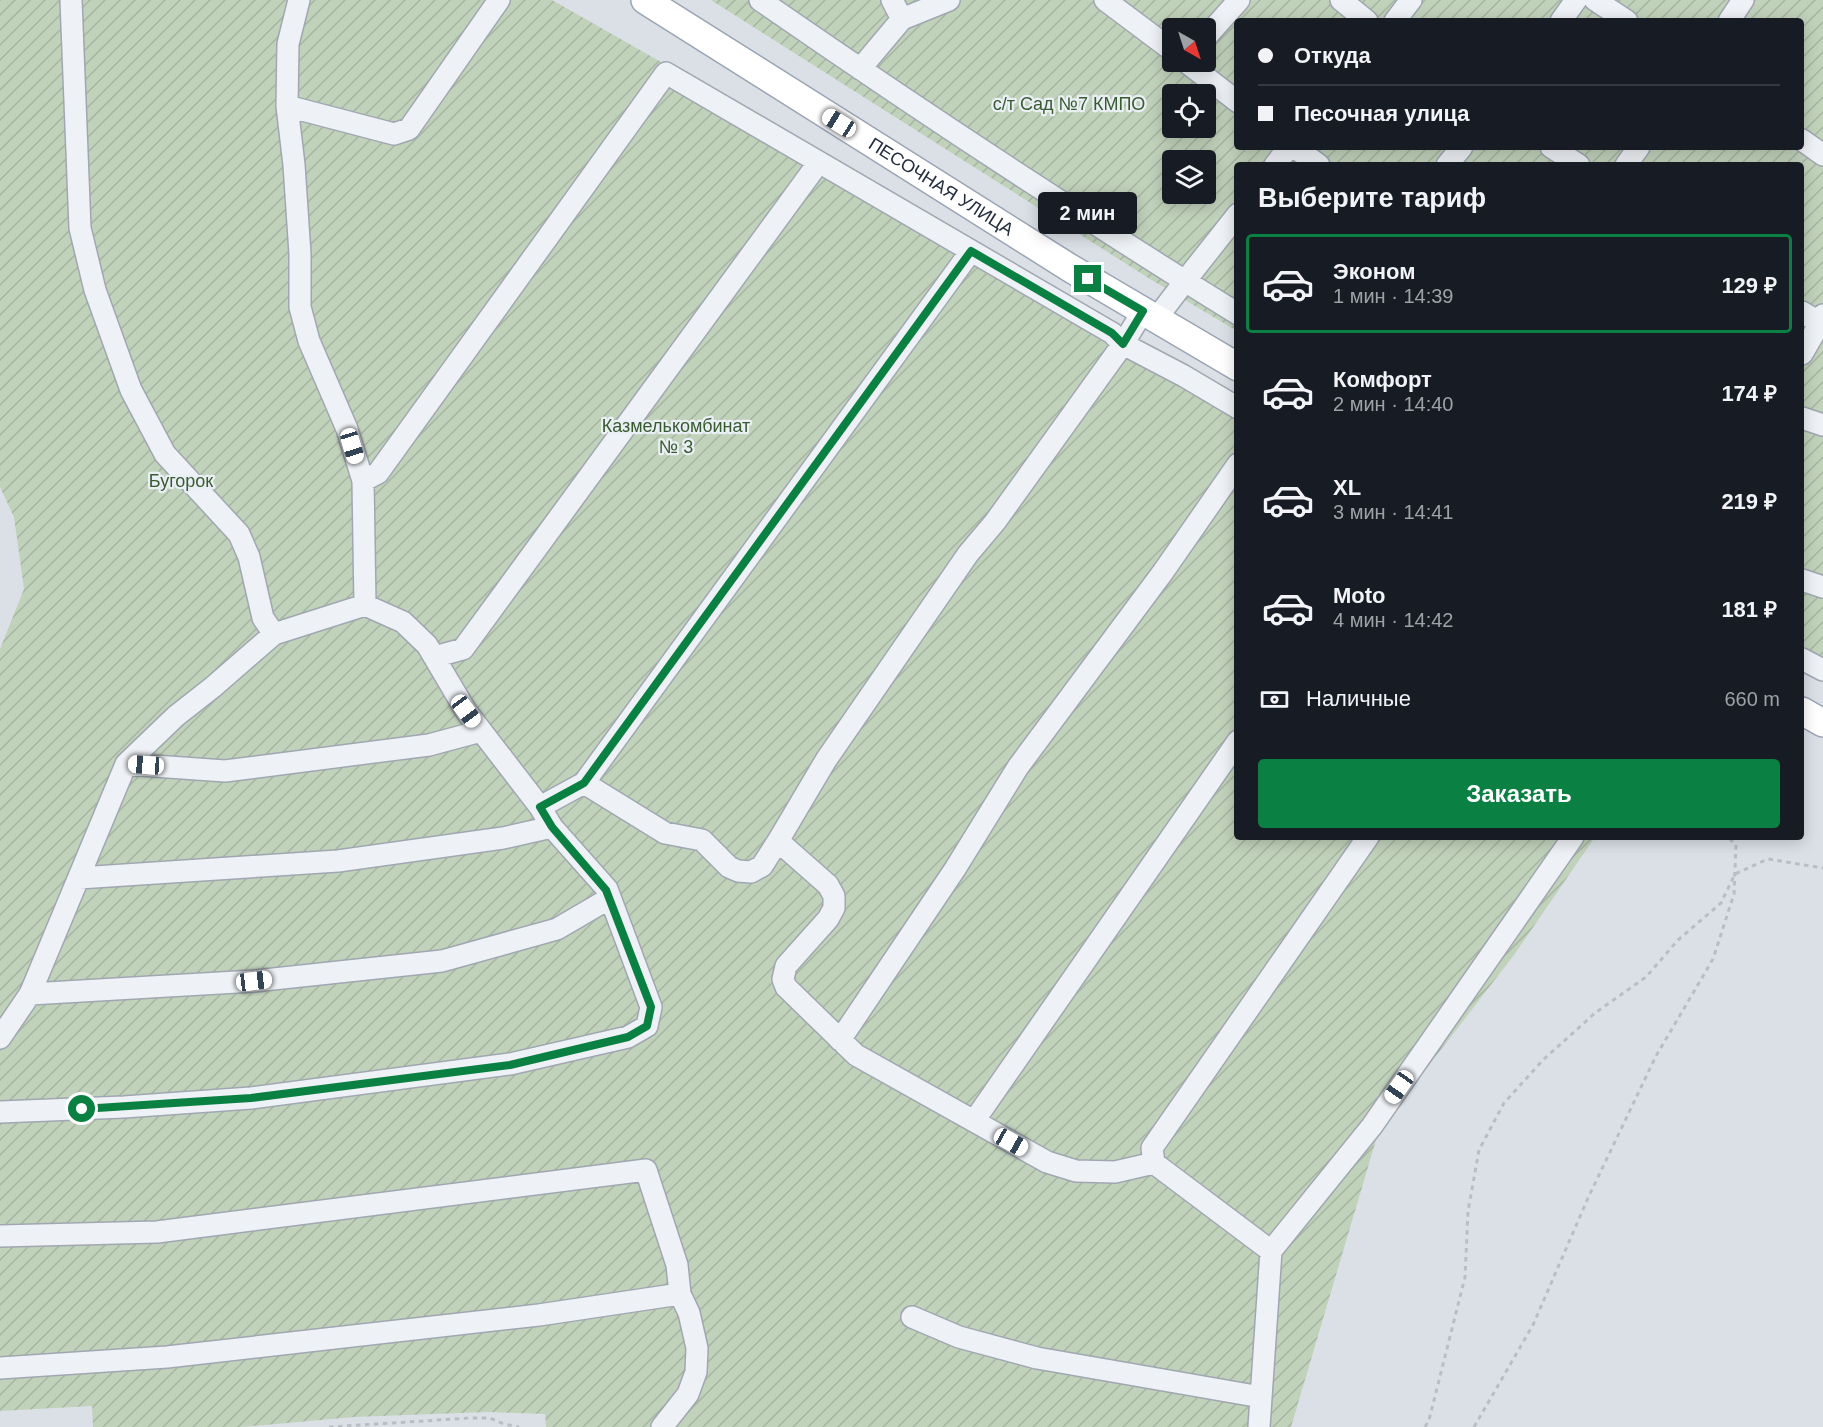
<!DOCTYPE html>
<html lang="ru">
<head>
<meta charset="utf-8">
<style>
	:root { --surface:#171b24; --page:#20242c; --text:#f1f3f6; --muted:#9ea1a6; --line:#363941; --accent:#0b8043 }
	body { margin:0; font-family:Helvetica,sans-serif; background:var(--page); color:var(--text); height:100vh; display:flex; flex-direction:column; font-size:22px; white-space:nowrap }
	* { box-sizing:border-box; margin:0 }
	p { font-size:20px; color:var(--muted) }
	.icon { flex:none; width:33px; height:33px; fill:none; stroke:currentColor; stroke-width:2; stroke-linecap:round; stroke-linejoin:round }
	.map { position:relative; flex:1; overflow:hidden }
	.sheet { position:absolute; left:1234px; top:162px; width:570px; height:678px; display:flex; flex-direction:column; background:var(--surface); border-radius:6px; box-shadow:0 3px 15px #0003 }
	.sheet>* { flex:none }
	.top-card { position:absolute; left:1234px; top:18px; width:570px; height:132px; border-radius:6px; box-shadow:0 3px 15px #0003; display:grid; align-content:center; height:132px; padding:0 24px; background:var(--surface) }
	.needle { width:39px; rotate:141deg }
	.tools { position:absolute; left:1162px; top:18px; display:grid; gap:12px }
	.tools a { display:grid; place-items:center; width:54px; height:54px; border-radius:6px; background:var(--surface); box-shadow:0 3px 15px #0003; font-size:30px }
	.end { position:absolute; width:27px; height:27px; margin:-14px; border:8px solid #0b8043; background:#fff; box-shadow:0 0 0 3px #fff }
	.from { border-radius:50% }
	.bubble { position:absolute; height:42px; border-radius:6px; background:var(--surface); box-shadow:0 3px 15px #0003; font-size:20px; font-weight:600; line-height:42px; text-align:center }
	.car { position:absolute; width:18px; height:36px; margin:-18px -9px; border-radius:8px; box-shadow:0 0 4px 2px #0007; background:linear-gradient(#fff 24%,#345 0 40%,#fff 0 76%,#345 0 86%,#fff 0) }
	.top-card b { display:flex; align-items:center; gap:21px; height:57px; font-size:22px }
	.top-card b+b { border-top:2px solid var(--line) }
	.top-card i { width:15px; height:15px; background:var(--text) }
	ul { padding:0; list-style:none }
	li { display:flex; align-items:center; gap:18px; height:99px; margin:0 12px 9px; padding:0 12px; border:3px solid transparent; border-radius:6px }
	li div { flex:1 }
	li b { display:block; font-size:22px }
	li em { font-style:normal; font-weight:600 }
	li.on { border-color:var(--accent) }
	li>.icon { width:54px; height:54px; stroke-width:1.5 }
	h2 { padding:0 24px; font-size:27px; line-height:72px }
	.pay { display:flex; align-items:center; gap:15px; height:66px; padding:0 24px; font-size:22px }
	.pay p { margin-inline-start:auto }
	.primary-button { display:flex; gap:12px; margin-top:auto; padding:12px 24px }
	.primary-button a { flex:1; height:69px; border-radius:6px; background:var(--accent); color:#fff; font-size:24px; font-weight:600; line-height:69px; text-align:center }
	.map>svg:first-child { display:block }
	.garden { fill:url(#garden-furrows); fill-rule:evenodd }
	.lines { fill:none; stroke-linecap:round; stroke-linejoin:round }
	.minor-casing { stroke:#a0a7b1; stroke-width:24 }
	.major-casing { stroke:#99a4b4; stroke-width:30 }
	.path { stroke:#b9bec5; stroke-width:3; stroke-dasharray:4.5 4.5; stroke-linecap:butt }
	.minor { stroke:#eef1f5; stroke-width:21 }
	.major { stroke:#fff; stroke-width:27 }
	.route { stroke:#0b8043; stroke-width:8 }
	.labels { text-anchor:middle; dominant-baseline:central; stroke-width:4.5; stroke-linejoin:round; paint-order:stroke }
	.park-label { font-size:18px; fill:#395b30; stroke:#eaeff5 }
	.street-label { font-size:18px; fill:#242e3e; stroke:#eaeff5 }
</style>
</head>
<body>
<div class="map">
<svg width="1823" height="1427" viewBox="0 0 1823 1427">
	<defs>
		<pattern id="garden-furrows" width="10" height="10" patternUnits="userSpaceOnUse" patternTransform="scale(1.5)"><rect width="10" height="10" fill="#c1d2bb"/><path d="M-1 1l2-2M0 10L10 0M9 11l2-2" fill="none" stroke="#a6b5a2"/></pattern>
	</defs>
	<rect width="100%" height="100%" fill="#dbe0e7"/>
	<!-- garden -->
	<path class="garden" d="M 0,0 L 552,0 L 842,165 L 1237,401 L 1238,837 L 1595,837 L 1514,955 L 1379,1130 L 1291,1427 L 546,1427 L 545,1414 L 487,1412 L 354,1417 L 242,1427 L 93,1427 L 92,1406 L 0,1411 L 0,649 L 24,589 L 14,517 L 0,487 Z
		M 711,0 L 1823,0 L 1823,672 L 1802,661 L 1802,165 L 1238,165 L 1237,331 L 1150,279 ZM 1238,21 L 1802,21 L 1802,147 L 1238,147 ZM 1173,28 L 1206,28 L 1206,62 L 1173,62 ZM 1173,94 L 1206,94 L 1206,128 L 1173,128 ZM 1173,160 L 1206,160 L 1206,194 L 1173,194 Z"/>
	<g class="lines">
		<!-- minor casing -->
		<g class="minor-casing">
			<path id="minor" d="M 299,0 L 288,44 L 287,106 L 294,165 L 300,254 L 300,307 L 309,341 L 347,429 L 363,481 L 365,605
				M 760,0 C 900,97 1042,191 1185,281 L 1238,214
				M 892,0 L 902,19
				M 1105,0 L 1173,51
				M 1341,0 L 1367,21
				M 1595,0 L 1627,21
				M 1395,21 L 1411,0
				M 1561,21 L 1576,0
				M 1729,21 L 1743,0
				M 1206,37 L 1239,0
				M 1186,62 L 1238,102
				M 860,69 L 902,19 L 949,0
				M 287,106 L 394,134 L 409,129 L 499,0
				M 1802,140 L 1823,155
				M 1294,147 L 1319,165
				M 1551,147 L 1579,165
				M 1275,165 L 1289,147
				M 1447,165 L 1462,147
				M 1626,165 L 1639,147
				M 1802,312 L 1820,323
				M 1156,319 L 1185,281 L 1238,314
				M 1802,354 L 1820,323 L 1823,315
				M 1802,418 L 1823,425
				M 363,481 L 378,473 L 666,73 L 1112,333 L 1123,344 L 1184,376 L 1238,408
				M 1802,580 L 1823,587
				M 434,657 L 463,649 L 819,162
				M 1802,659 L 1823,670
				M 126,764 L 225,771 L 429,745 L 481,731
				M 584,783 L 971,251
				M 540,807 L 584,783 L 665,833 L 702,840 L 729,867 L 738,871 L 751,872 L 762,866 L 778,841 L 826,760 L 968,554 L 995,522 L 1123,344 L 1143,311
				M 778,841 L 828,885 L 834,896 L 834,908 L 828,919 L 786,966 L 783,979 L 786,987 L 856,1055 L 1047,1162 L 1076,1171 L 1115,1172 L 1154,1163 L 1271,1251
				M 79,878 L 338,861 L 503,838 L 552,827
				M 30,994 L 254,981 L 442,961 L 557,929 L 610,898
				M 0,1038 L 30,994 L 126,764 L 176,716 L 213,687 L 274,634 L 263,618 L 249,557 L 239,534 L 165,454 L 131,390 L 95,290 L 80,228 L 71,0
				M 840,1040 L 955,869 L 1018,767 L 1163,572 L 1238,464
				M 0,1112 L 124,1107 L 251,1098 L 510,1064 L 628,1037 L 647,1026 L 651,1007 L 607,889 L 552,827 L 540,807 L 466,711 L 427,645 L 403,622 L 365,605 L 274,634
				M 974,1121 L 1238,741
				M 1154,1163 L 1152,1148 L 1368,837
				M 0,1236 L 157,1232 L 646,1170 L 677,1265 L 680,1294 L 689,1313 L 697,1348 L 696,1372 L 688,1394 L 662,1427
				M 912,1317 L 959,1337 L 1037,1358 L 1261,1397
				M 0,1368 L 167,1357 L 539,1315 L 680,1294
				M 1259,1427 L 1271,1251 L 1372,1126 L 1573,837"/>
		</g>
		<!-- major casing -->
		<g class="major-casing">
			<g id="major">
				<path id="s1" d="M 645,0 L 1070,268 L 1238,367"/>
				<path d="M 1802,711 L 1823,723"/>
			</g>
		</g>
		<!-- path -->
		<path class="path" d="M 329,1427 L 470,1418 L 490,1418 L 504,1424 L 519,1427
			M 1425,1427 L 1429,1420 L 1465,1277 L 1468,1211 L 1479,1150 L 1504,1103 L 1543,1060 L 1595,1013 L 1646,977 L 1678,940 L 1721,903 L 1735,874 L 1768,859 L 1823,868
			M 1474,1427 L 1533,1325 L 1588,1198 L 1656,1056 L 1713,959 L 1734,894 L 1736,845 L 1728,837"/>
		<!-- minor -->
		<use href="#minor" class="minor"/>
		<!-- major -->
		<use href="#major" class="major"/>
	</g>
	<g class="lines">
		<!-- route -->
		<path class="route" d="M 82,1109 L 251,1098 L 510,1065 L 628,1037 L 647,1026 L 651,1007 L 606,890 L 552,827 L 540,807 L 584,783 L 971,251 L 1112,333 L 1123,344 L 1143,311 L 1088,279"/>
	</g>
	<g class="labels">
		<!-- park labels -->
		<g class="park-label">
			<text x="1069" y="104">с/т Сад №7 КМПО</text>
			<text x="676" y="426">Казмелькомбинат<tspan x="676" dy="21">№ 3</tspan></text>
			<text x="181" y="481">Бугорок</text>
		</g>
		<!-- street labels -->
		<g class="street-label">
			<text stroke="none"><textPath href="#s1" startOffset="350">ПЕСОЧНАЯ УЛИЦА</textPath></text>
		</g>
	</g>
</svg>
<div class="tools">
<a><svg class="needle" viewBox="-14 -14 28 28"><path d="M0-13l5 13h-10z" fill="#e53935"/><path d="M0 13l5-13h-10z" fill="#9ea1a6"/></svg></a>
<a><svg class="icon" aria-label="locate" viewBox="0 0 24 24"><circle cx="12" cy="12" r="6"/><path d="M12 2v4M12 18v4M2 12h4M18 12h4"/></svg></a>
<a><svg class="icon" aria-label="layers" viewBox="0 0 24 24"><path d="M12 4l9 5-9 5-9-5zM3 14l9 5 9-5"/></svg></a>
</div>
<i class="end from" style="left:82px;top:1109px"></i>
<i class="end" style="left:1088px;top:279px"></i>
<div class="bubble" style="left:1038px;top:192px;width:99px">2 мин</div>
<i class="car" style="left:839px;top:123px;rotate:302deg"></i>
<i class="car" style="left:352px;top:446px;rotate:163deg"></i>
<i class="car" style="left:466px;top:711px;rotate:143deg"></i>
<i class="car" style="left:146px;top:765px;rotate:274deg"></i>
<i class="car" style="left:254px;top:981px;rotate:83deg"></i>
<i class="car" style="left:1399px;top:1087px;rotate:215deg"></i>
<i class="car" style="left:1011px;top:1142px;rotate:119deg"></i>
<div class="top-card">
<b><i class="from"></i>Откуда</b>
<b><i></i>Песочная улица</b>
</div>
<section class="sheet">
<h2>Выберите тариф</h2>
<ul>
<li class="on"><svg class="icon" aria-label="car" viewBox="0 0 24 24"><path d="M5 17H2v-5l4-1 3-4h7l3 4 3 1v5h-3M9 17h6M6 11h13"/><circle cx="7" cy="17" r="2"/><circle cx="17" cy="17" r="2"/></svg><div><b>Эконом</b><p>1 мин · 14:39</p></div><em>129 ₽</em></li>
<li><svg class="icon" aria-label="car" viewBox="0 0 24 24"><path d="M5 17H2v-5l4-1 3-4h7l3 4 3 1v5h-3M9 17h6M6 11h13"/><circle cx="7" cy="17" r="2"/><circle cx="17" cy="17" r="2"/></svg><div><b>Комфорт</b><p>2 мин · 14:40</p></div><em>174 ₽</em></li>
<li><svg class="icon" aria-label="car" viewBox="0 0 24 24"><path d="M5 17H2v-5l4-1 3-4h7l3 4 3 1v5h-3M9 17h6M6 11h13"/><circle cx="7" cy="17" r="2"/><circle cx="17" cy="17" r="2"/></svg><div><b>XL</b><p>3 мин · 14:41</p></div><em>219 ₽</em></li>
<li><svg class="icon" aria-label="car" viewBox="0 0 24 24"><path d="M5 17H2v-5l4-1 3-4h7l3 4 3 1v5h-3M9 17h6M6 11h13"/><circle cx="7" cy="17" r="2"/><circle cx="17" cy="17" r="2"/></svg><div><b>Moto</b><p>4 мин · 14:42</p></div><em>181 ₽</em></li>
</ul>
<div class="pay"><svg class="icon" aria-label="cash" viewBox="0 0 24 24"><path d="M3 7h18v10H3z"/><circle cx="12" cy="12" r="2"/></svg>Наличные<p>660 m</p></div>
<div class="primary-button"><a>Заказать</a></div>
</section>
</div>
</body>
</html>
